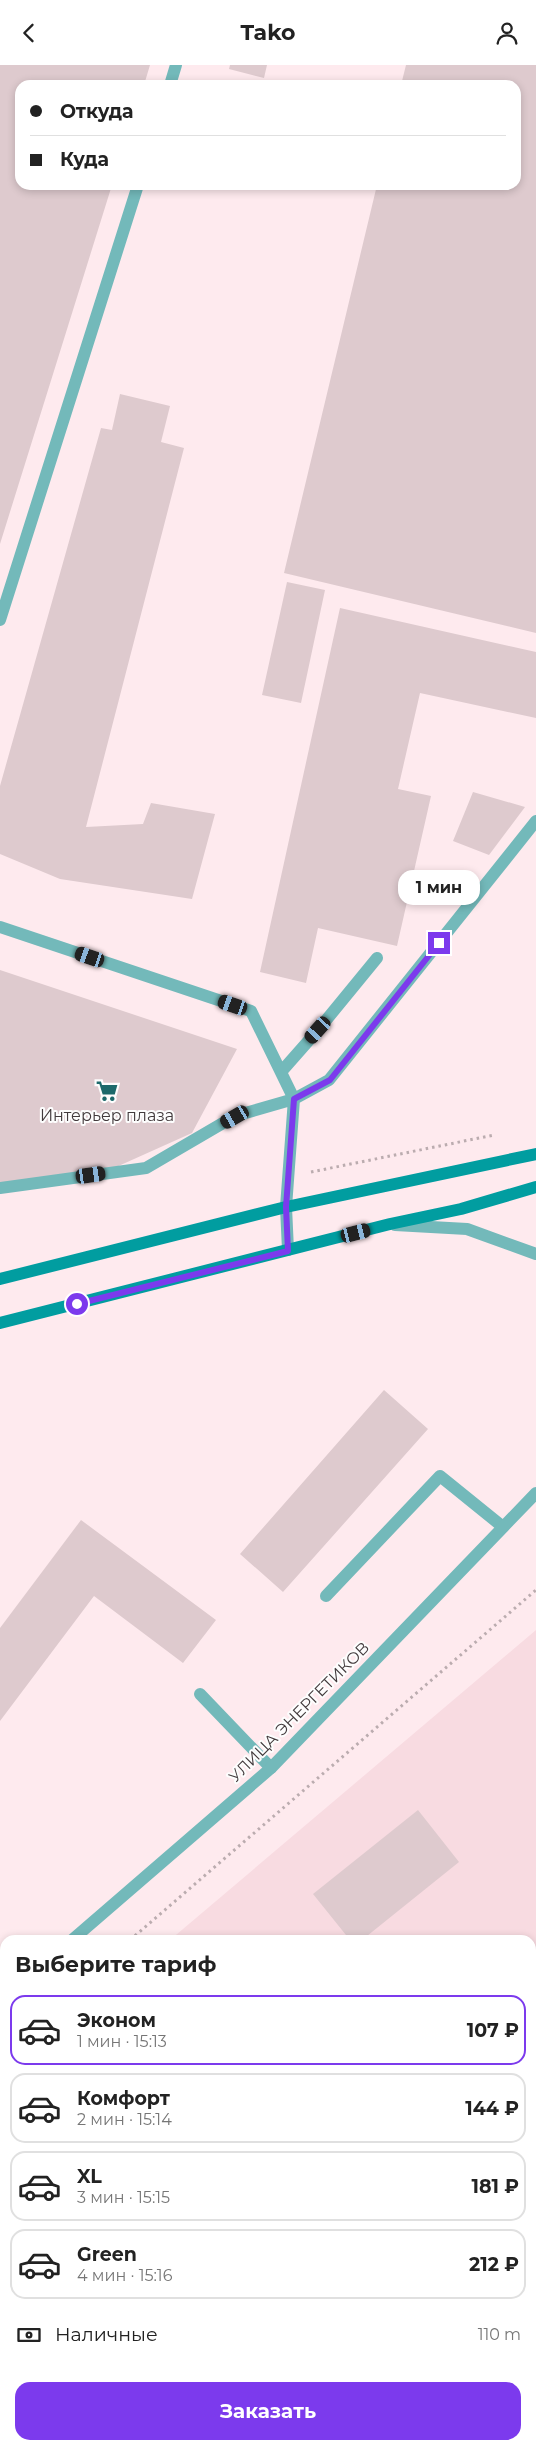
<!DOCTYPE html>
<html lang="ru">
<head>
<meta charset="utf-8">
<style>
	:root { --surface:#fff; --page:#f6f6f6; --text:#222; --muted:#767676; --line:#e0e0e0; --accent:#7c3aed }
	body { margin:0; font-family:Montserrat,sans-serif; background:var(--page); color:var(--text); height:100vh; display:flex; flex-direction:column; font-size:19px; white-space:nowrap }
	* { box-sizing:border-box; margin:0 }
	p { font-size:16px; color:var(--muted) }
	.icon { flex:none; width:28px; height:28px; fill:none; stroke:currentColor; stroke-width:2; stroke-linecap:round; stroke-linejoin:round }
	.map { position:relative; flex:1; overflow:hidden }
	.drawer { position:absolute; left:0px; top:1870px; width:536px; height:515px; display:flex; flex-direction:column; background:var(--surface); border-radius:15px 15px 0 0; box-shadow:0 2px 8px #0003 }
	.drawer>* { flex:none }
	.top-card { position:absolute; left:15px; top:15px; width:506px; height:110px; border-radius:15px; box-shadow:0 2px 8px #0003; display:grid; align-content:center; height:110px; padding:0 15px; background:var(--surface) }
	.end { position:absolute; width:22px; height:22px; margin:-11px; border:6px solid #7c3aed; background:#fff; box-shadow:0 0 0 2px #fff }
	.from { border-radius:50% }
	.bubble { position:absolute; height:35px; border-radius:15px; background:var(--surface); box-shadow:0 2px 8px #0003; font-size:16px; font-weight:700; line-height:35px; text-align:center }
	.car { position:absolute; width:15px; height:30px; margin:-15px -8px; border-radius:6px; box-shadow:0 0 4px 1px #0007; background:linear-gradient(#222 24%,#8ab4d8 0 40%,#222 0 76%,#8ab4d8 0 86%,#222 0) }
	.top-card b { display:flex; align-items:center; gap:18px; height:48px; font-size:19px }
	.top-card b+b { border-top:1px solid var(--line) }
	.top-card i { width:12px; height:12px; background:var(--text) }
	ul { padding:0; list-style:none }
	li { display:flex; align-items:center; gap:15px; height:70px; margin:0 10px 8px; padding:0 5px; border:2px solid var(--line); border-radius:15px }
	li div { flex:1 }
	li b { display:block; font-size:19px }
	li em { font-style:normal; font-weight:700 }
	li.selected { border-color:var(--accent) }
	li>.icon { width:45px; height:45px; stroke-width:1.5 }
	h2 { padding:0 15px; font-size:22px; line-height:60px }
	.pay { display:flex; align-items:center; gap:12px; height:55px; padding:0 15px; font-size:19px }
	.pay p { margin-inline-start:auto }
	.primary-button { display:flex; gap:10px; margin-top:auto; padding:10px 15px }
	.primary-button a { flex:1; height:58px; border-radius:15px; background:var(--accent); color:#fff; font-size:20px; font-weight:700; line-height:58px; text-align:center }
	header { display:flex; justify-content:space-between; align-items:center; height:65px; padding:0 15px; background:var(--surface); font-size:22px; font-weight:700 }
	.map>svg:first-child { display:block }
	.built { fill:#f8dbe1 }
	.building { fill:#decace }
	.lines { fill:none; stroke-linecap:round; stroke-linejoin:round }
	.path { stroke:#bbacaf; stroke-width:3; stroke-dasharray:2.5 4; stroke-linecap:butt }
	.lane { stroke:#73b9ba; stroke-width:12 }
	.street { stroke:#73b9ba; stroke-width:12 }
	.secondary { stroke:#019da0; stroke-width:12 }
	.route { stroke:#7c3aed; stroke-width:6 }
	.labels { text-anchor:middle; dominant-baseline:central; stroke-width:4; stroke-linejoin:round; paint-order:stroke }
	.poi-label { font-size:16px; fill:#423a3c; stroke:#fdfdfd }
	.street-label { font-size:16px; fill:#423a3c; stroke:#fdfdfd }
</style>
</head>
<body>
<header><svg class="icon" aria-label="back" viewBox="0 0 24 24"><path d="M15 5l-7 7 7 7"/></svg>Tako<svg class="icon" aria-label="person" viewBox="0 0 24 24"><circle cx="12" cy="8" r="4"/><path d="M4 21q1-7 8-7t8 7"/></svg></header>
<div class="map">
<svg width="536" height="2385" viewBox="0 0 536 2385">
	<rect width="100%" height="100%" fill="#feeaee"/>
	<!-- built -->
	<path class="built" d="M 536,1565 L 536,2385 L 0,2385 L 0,2018 L 5,2014 L 5,2380 L 531,2380 L 531,1875 L 170,1875 Z"/>
	<!-- building -->
	<path class="building" d="M 0,0 L 150,0 L 144,20 L 20,20 L 20,120 L 112,120 L 0,479 Z
		M 230,0 L 267,0 L 264,13 L 229,4 Z
		M 406,0 L 536,0 L 536,568 L 284,508 L 377,120 L 516,120 L 516,20 L 401,20 Z
		M 120,329 L 170,341 L 161,377 L 184,383 L 86,762 L 143,759 L 151,738 L 215,749 L 192,834 L 60,814 L 0,789 L 0,721 L 101,363 L 112,365 Z
		M 287,517 L 325,525 L 301,638 L 262,630 Z
		M 340,543 L 536,587 L 536,653 L 420,628 L 398,724 L 431,731 L 397,881 L 318,863 L 306,918 L 260,907 Z
		M 473,727 L 525,742 L 489,790 L 453,776 Z
		M 0,905 L 237,984 L 192,1068 L 114,1103 L 0,1119 Z
		M 384,1325 L 428,1364 L 283,1527 L 240,1489 Z
		M 81,1455 L 216,1555 L 183,1598 L 94,1531 L 0,1656 L 0,1563 Z
		M 418,1745 L 459,1797 L 362,1875 L 350,1875 L 313,1829 Z"/>
	<g class="lines">
		<!-- path -->
		<path class="path" d="M 311,1107 L 494,1070
			M 130,1875 L 536,1525
			M 0,1988 L 5,1983"/>
		<!-- lane -->
		<path class="lane" d="M 170,20 L 176,0
			M 0,555 L 138,120
			M 0,862 L 251,946 L 294,1034 L 286,1142 L 288,1185
			M 281,1007 L 318,965 L 377,893
			M 0,1123 L 146,1103 L 235,1051 L 294,1034 L 329,1015 L 536,756
			M 326,1531 L 440,1411 L 503,1462
			M 200,1629 L 271,1703
			M 531,2278 L 536,2274
			M 385,2385 L 392,2380"/>
		<!-- street -->
		<path class="street" d="M 395,1160 L 467,1164 L 536,1189
			M 72,1875 L 271,1703 L 536,1428
			M 0,1937 L 5,1933"/>
		<!-- secondary -->
		<path class="secondary" d="M 0,1214 L 286,1142 L 536,1089
			M 0,1258 L 390,1159 L 461,1144 L 536,1122"/>
	</g>
	<g class="lines">
		<!-- route -->
		<path class="route" d="M 77,1239 L 288,1186 L 286,1142 L 294,1034 L 330,1015 L 439,878"/>
	</g>
	<!-- icons -->
	<defs>
		<g id="supermarket-bare" transform="scale(1.725)"><path d="M-6-5.5h2.5l.6 2H6L4.5 2H-2.5L-4.4-4H-6ZM-1.5 3.2a1.3 1.3 0 1 0 .1 0ZM3 3.2a1.3 1.3 0 1 0 .1 0Z" fill="#1c696b" stroke="#fdfdfd" stroke-width="2.5" paint-order="stroke"/></g>
	</defs>
	<g fill-rule="evenodd">
		<use href="#supermarket-bare" x="107" y="1026"/>
	</g>
	<g class="labels">
		<!-- poi labels -->
		<g class="poi-label">
			<text x="107" y="1050">Интерьер плаза</text>
		</g>
		<!-- street labels -->
		<g class="street-label">
			<text transform="translate(299 1647) rotate(-45)">УЛИЦА ЭНЕРГЕТИКОВ</text>
		</g>
	</g>
</svg>
<i class="end from" style="left:77px;top:1239px"></i>
<i class="end" style="left:439px;top:878px"></i>
<div class="bubble" style="left:398px;top:805px;width:82px">1 мин</div>
<i class="car" style="left:90px;top:892px;rotate:289deg"></i>
<i class="car" style="left:233px;top:940px;rotate:289deg"></i>
<i class="car" style="left:318px;top:965px;rotate:222deg"></i>
<i class="car" style="left:235px;top:1052px;rotate:240deg"></i>
<i class="car" style="left:91px;top:1110px;rotate:82deg"></i>
<i class="car" style="left:356px;top:1168px;rotate:76deg"></i>
<div class="top-card">
<b><i class="from"></i>Откуда</b>
<b><i></i>Куда</b>
</div>
<section class="drawer">
<h2>Выберите тариф</h2>
<ul>
<li class="selected"><svg class="icon" aria-label="car" viewBox="0 0 24 24"><path d="M5 17H2v-5l4-1 3-4h7l3 4 3 1v5h-3M9 17h6M6 11h13"/><circle cx="7" cy="17" r="2"/><circle cx="17" cy="17" r="2"/></svg><div><b>Эконом</b><p>1 мин · 15:13</p></div><em>107 ₽</em></li>
<li><svg class="icon" aria-label="car" viewBox="0 0 24 24"><path d="M5 17H2v-5l4-1 3-4h7l3 4 3 1v5h-3M9 17h6M6 11h13"/><circle cx="7" cy="17" r="2"/><circle cx="17" cy="17" r="2"/></svg><div><b>Комфорт</b><p>2 мин · 15:14</p></div><em>144 ₽</em></li>
<li><svg class="icon" aria-label="car" viewBox="0 0 24 24"><path d="M5 17H2v-5l4-1 3-4h7l3 4 3 1v5h-3M9 17h6M6 11h13"/><circle cx="7" cy="17" r="2"/><circle cx="17" cy="17" r="2"/></svg><div><b>XL</b><p>3 мин · 15:15</p></div><em>181 ₽</em></li>
<li><svg class="icon" aria-label="car" viewBox="0 0 24 24"><path d="M5 17H2v-5l4-1 3-4h7l3 4 3 1v5h-3M9 17h6M6 11h13"/><circle cx="7" cy="17" r="2"/><circle cx="17" cy="17" r="2"/></svg><div><b>Green</b><p>4 мин · 15:16</p></div><em>212 ₽</em></li>
</ul>
<div class="pay"><svg class="icon" aria-label="cash" viewBox="0 0 24 24"><path d="M3 7h18v10H3z"/><circle cx="12" cy="12" r="2"/></svg>Наличные<p>110 m</p></div>
<div class="primary-button"><a>Заказать</a></div>
</section>
</div>
</body>
</html>
